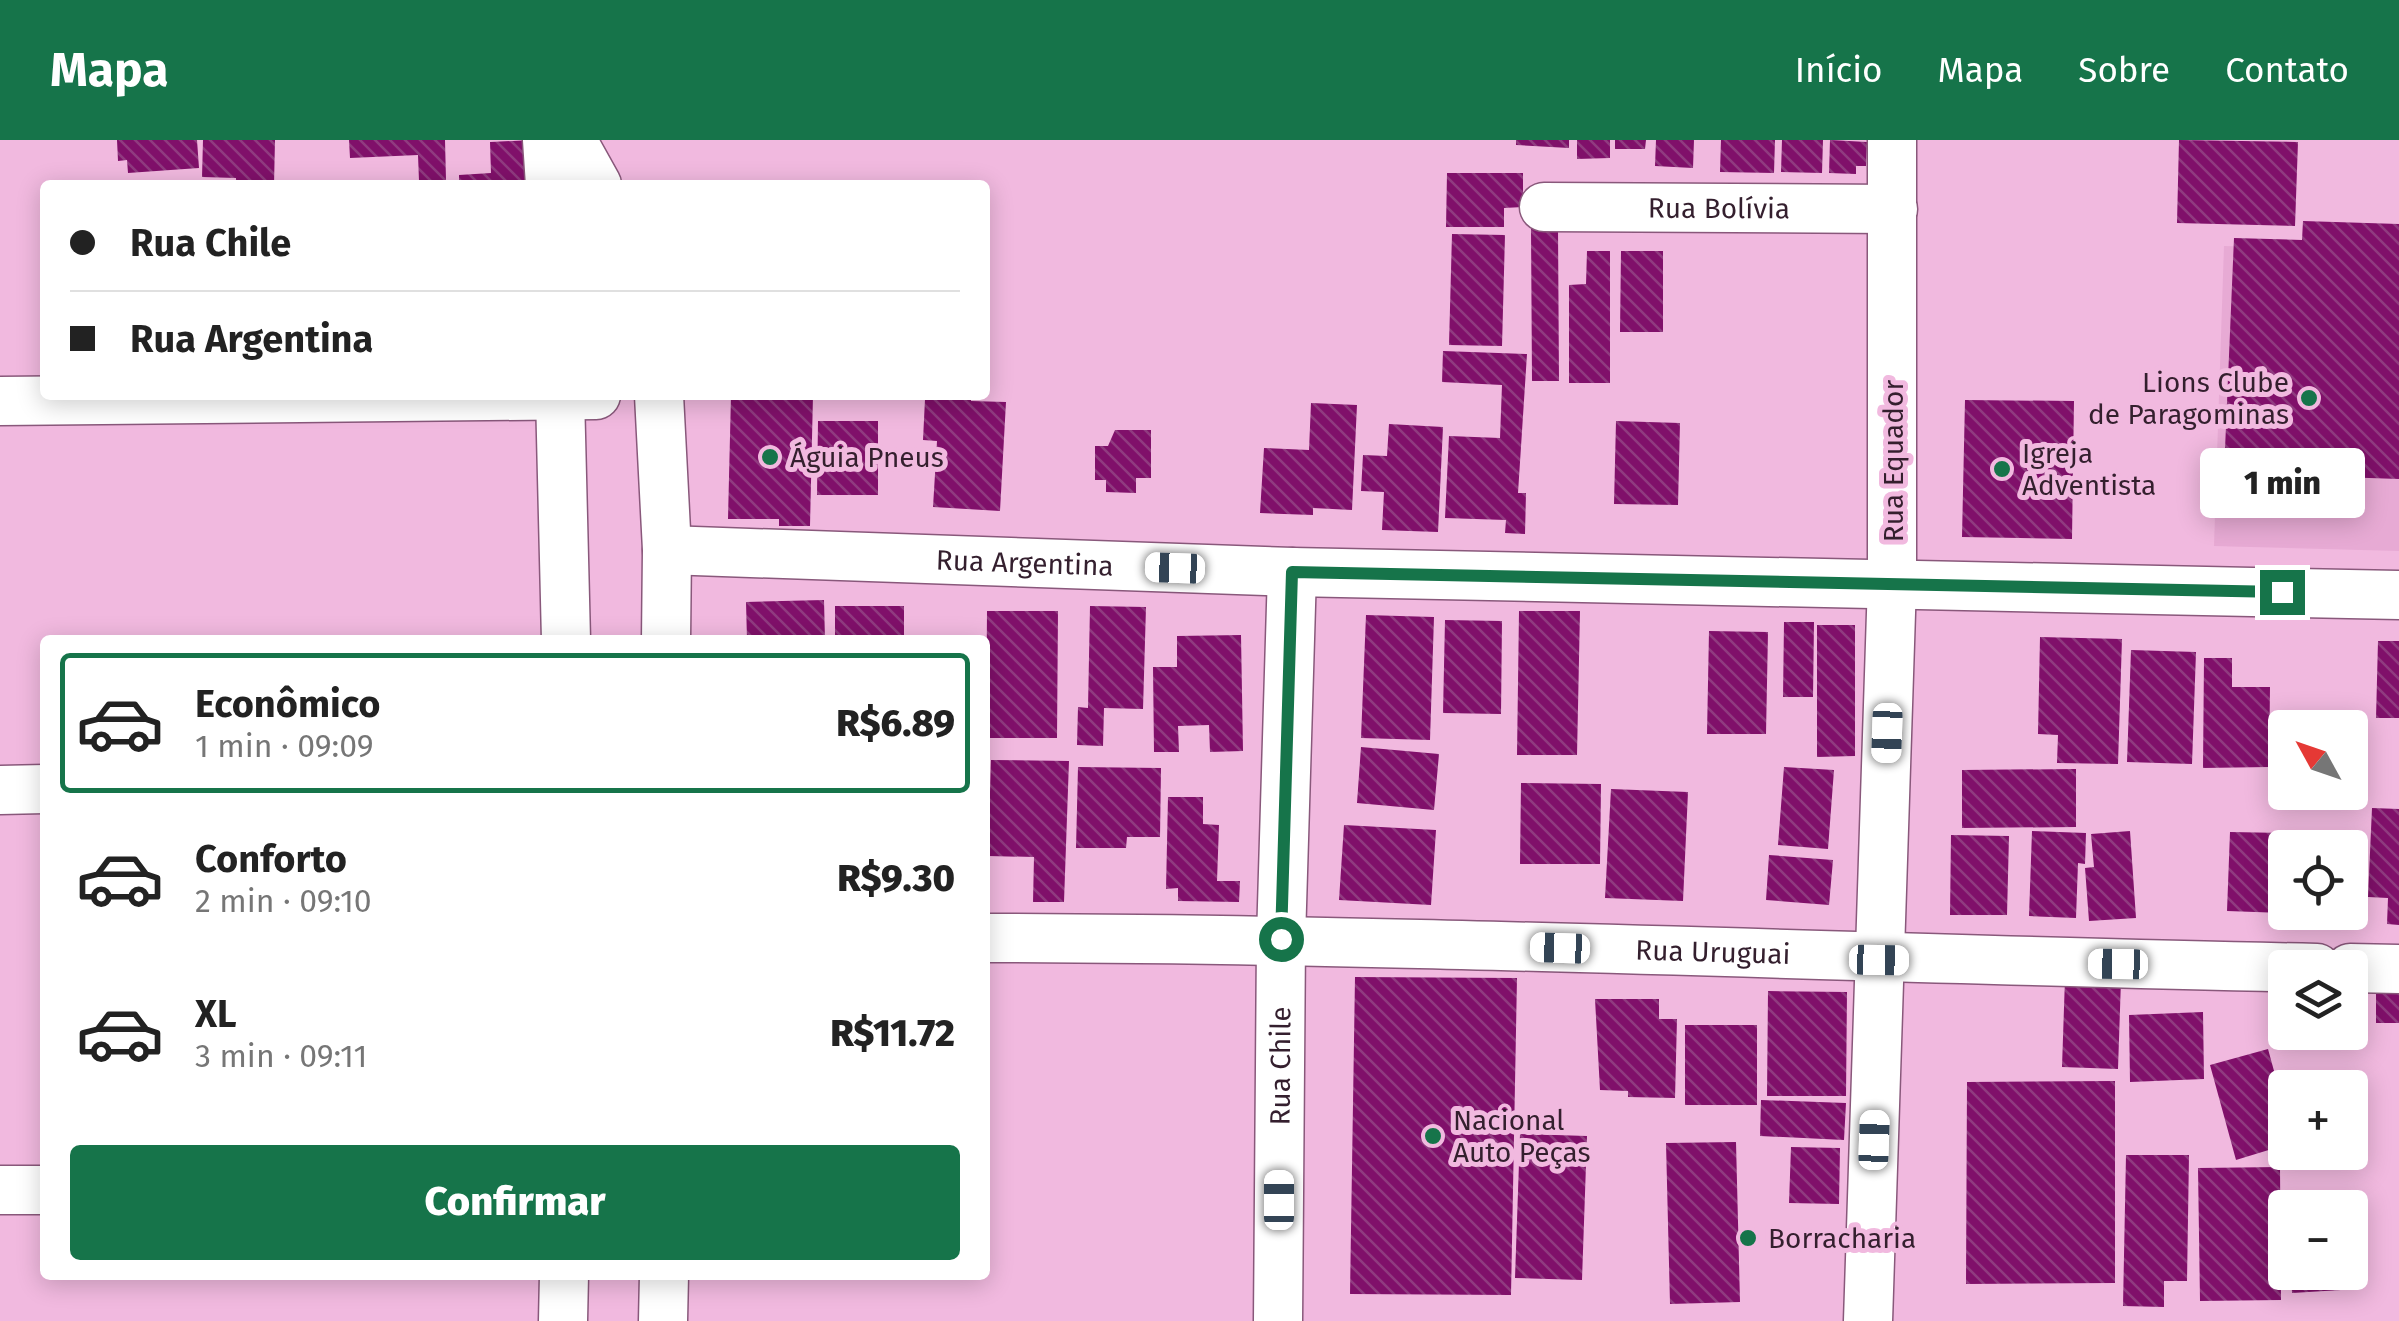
<!DOCTYPE html>
<html lang="pt">
<head>
<meta charset="utf-8">
<style>
	:root { --surface:#fff; --page:#f6f6f6; --text:#222; --muted:#767676; --line:#e0e0e0; --accent:#16744a }
	body { margin:0; font-family:"Fira Sans",sans-serif; background:var(--page); color:var(--text); height:100vh; display:flex; flex-direction:column; font-size:38px; white-space:nowrap }
	* { box-sizing:border-box; margin:0 }
	p { font-size:32px; color:var(--muted) }
	.icon { flex:none; width:55px; height:55px; fill:none; stroke:currentColor; stroke-width:2; stroke-linecap:round; stroke-linejoin:round }
	.map { position:relative; flex:1; overflow:hidden }
	.sheet { position:absolute; left:40px; top:495px; width:950px; height:645px; display:flex; flex-direction:column; background:var(--surface); border-radius:10px; box-shadow:0 5px 25px #0003 }
	.sheet>* { flex:none }
	.top-card { position:absolute; left:40px; top:40px; width:950px; height:220px; border-radius:10px; box-shadow:0 5px 25px #0003; display:grid; align-content:center; height:220px; padding:0 30px; background:var(--surface) }
	.needle { width:65px; rotate:310deg }
	.controls { position:absolute; left:2268px; top:570px; display:grid; gap:20px }
	.controls a { display:grid; place-items:center; width:100px; height:100px; border-radius:10px; background:var(--surface); box-shadow:0 5px 25px #0003; font-size:50px }
	.end { position:absolute; width:45px; height:45px; margin:-22px; border:12px solid #16744a; background:#fff; box-shadow:0 0 0 5px #fff }
	.from { border-radius:50% }
	.bubble { position:absolute; height:70px; border-radius:10px; background:var(--surface); box-shadow:0 5px 25px #0003; font-size:32px; font-weight:800; line-height:70px; text-align:center }
	.car { position:absolute; width:30px; height:60px; margin:-30px -15px; border-radius:12px; box-shadow:0 0 8px 2px #0007; background:linear-gradient(#fff 24%,#345 0 40%,#fff 0 76%,#345 0 86%,#fff 0) }
	.top-card b { display:flex; align-items:center; gap:35px; height:95px; font-size:38px }
	.top-card b+b { border-top:2px solid var(--line) }
	.top-card i { width:25px; height:25px; background:var(--text) }
	ul { padding:18px 0 0; list-style:none }
	li { display:flex; align-items:center; gap:30px; height:140px; margin:0 20px 15px; padding:0 10px; border:5px solid transparent; border-radius:10px }
	li div { flex:1 }
	li b { display:block; font-size:38px }
	li em { font-style:normal; font-weight:800 }
	li.on { border-color:var(--accent) }
	li>.icon { width:90px; height:90px; stroke-width:1.5 }
	.cta { display:flex; gap:20px; margin-top:auto; padding:20px 30px }
	.cta a { flex:1; height:115px; border-radius:10px; background:var(--accent); color:#fff; font-size:40px; font-weight:800; line-height:115px; text-align:center }
	header { display:flex; align-items:center; gap:60px; box-sizing:border-box; height:140px; padding:0 50px; background:var(--accent); color:#fff }
	header strong { font-size:48px }
	nav { display:flex; gap:55px; margin-inline-start:auto; font-size:35px }
	.map>svg:first-child { display:block }
	.built { fill:#e7aad4 }
	.building { fill:url(#building-back-hatch) }
	.lines { fill:none; stroke-linecap:round; stroke-linejoin:round }
	.minor-casing { stroke:#89587b; stroke-width:51 }
	.minor { stroke:#fff; stroke-width:48 }
	.route { stroke:#16744a; stroke-width:12 }
	.poi-dot { fill:#16744a; stroke:#f1b9df; stroke-width:4 }
	.labels { text-anchor:middle; dominant-baseline:central; stroke-width:10; stroke-linejoin:round; paint-order:stroke }
	.street-label { font-size:28px; fill:#341f2e; stroke:#f1b9df }
	.poi-label { font-size:28px; fill:#341f2e; stroke:#f1b9df; text-anchor:start }
</style>
</head>
<body>
<header>
<strong>Mapa</strong>
<nav><a>Início</a><a>Mapa</a><a>Sobre</a><a>Contato</a></nav>
</header>
<div class="map">
<svg width="2399" height="1181" viewBox="0 0 2399 1181">
	<defs>
		<pattern id="building-back-hatch" width="6" height="6" patternUnits="userSpaceOnUse" patternTransform="scale(2.5)"><rect width="6" height="6" fill="#80106a"/><path d="M-1 5l2 2M0 0l6 6M5-1l2 2" fill="none" stroke="#903b80"/></pattern>
	</defs>
	<rect width="100%" height="100%" fill="#f1b9df"/>
	<!-- built -->
	<path class="built" d="M 2224,106 L 2399,111 L 2399,411 L 2214,406 Z"/>
	<!-- building -->
	<path class="building" d="M 117,0 L 197,0 L 199,28 L 128,33 L 127,20 L 118,21 Z
		M 203,0 L 275,0 L 274,45 L 236,45 L 236,38 L 202,37 Z
		M 349,0 L 445,0 L 446,40 L 419,41 L 418,15 L 350,18 Z
		M 533,0 L 535,45 L 459,45 L 459,35 L 491,33 L 490,2 Z
		M 1516,0 L 1569,0 L 1569,8 L 1516,5 Z
		M 1577,0 L 1610,0 L 1610,18 L 1577,19 Z
		M 1615,0 L 1646,0 L 1645,9 L 1615,9 Z
		M 1656,0 L 1694,0 L 1693,28 L 1655,26 Z
		M 1721,0 L 1775,0 L 1774,33 L 1720,32 Z
		M 1782,0 L 1823,0 L 1822,33 L 1781,32 Z
		M 1830,0 L 1867,2 L 1866,26 L 1856,26 L 1856,34 L 1829,33 Z
		M 2179,0 L 2298,2 L 2295,86 L 2177,83 Z
		M 1447,33 L 1523,33 L 1523,67 L 1504,68 L 1504,87 L 1446,87 Z
		M 2303,81 L 2399,84 L 2399,339 L 2224,333 L 2234,98 L 2302,100 Z
		M 1531,88 L 1558,88 L 1559,241 L 1532,241 Z
		M 1452,94 L 1505,95 L 1502,206 L 1449,205 Z
		M 1587,111 L 1610,111 L 1610,243 L 1569,243 L 1569,145 L 1586,144 Z
		M 1621,111 L 1663,111 L 1663,192 L 1620,192 Z
		M 1443,211 L 1527,214 L 1518,353 L 1526,353 L 1525,394 L 1505,393 L 1506,380 L 1445,378 L 1449,296 L 1500,298 L 1502,245 L 1442,242 Z
		M 731,255 L 813,255 L 810,386 L 779,386 L 779,379 L 728,379 Z
		M 934,255 L 971,255 L 971,261 L 1006,262 L 1000,371 L 933,367 L 937,301 L 923,300 L 925,259 L 934,259 Z
		M 1965,260 L 2074,261 L 2072,399 L 1962,397 Z
		M 1311,263 L 1357,265 L 1352,370 L 1313,368 L 1313,375 L 1260,373 L 1264,308 L 1309,310 Z
		M 818,281 L 878,281 L 878,355 L 817,355 Z
		M 1616,281 L 1680,283 L 1678,365 L 1614,364 Z
		M 1389,284 L 1443,287 L 1438,392 L 1382,390 L 1384,352 L 1361,351 L 1363,315 L 1387,316 Z
		M 1115,290 L 1151,290 L 1151,338 L 1136,338 L 1136,353 L 1106,352 L 1106,340 L 1095,340 L 1095,306 L 1108,306 Z
		M 824,460 L 825,500 L 747,500 L 746,462 Z
		M 835,466 L 904,466 L 904,500 L 835,500 Z
		M 1090,466 L 1146,467 L 1143,569 L 1104,568 L 1103,606 L 1077,605 L 1078,567 L 1088,568 Z
		M 987,471 L 1058,471 L 1057,598 L 986,598 Z
		M 1519,471 L 1580,471 L 1577,615 L 1517,615 Z
		M 1366,475 L 1434,477 L 1430,600 L 1361,598 Z
		M 1445,480 L 1502,481 L 1501,574 L 1443,573 Z
		M 1784,482 L 1814,482 L 1813,557 L 1783,557 Z
		M 1817,485 L 1855,485 L 1855,616 L 1817,617 Z
		M 1709,491 L 1768,492 L 1766,594 L 1707,594 Z
		M 1241,495 L 1243,611 L 1210,612 L 1209,585 L 1178,586 L 1179,612 L 1154,612 L 1153,527 L 1177,527 L 1177,496 Z
		M 2040,497 L 2122,499 L 2118,624 L 2057,623 L 2058,595 L 2038,594 Z
		M 2378,501 L 2399,501 L 2399,578 L 2376,578 Z
		M 2131,510 L 2196,512 L 2192,624 L 2127,622 Z
		M 2204,518 L 2232,518 L 2232,547 L 2270,547 L 2269,627 L 2203,628 Z
		M 2350,594 L 2358,594 L 2355,629 L 2350,629 Z
		M 1361,607 L 1439,614 L 1434,670 L 1357,663 Z
		M 991,620 L 1069,621 L 1064,762 L 1033,762 L 1034,717 L 988,716 Z
		M 1078,627 L 1161,628 L 1160,697 L 1127,697 L 1126,708 L 1076,708 Z
		M 1784,627 L 1834,630 L 1828,709 L 1778,705 Z
		M 2076,629 L 2076,687 L 1962,688 L 1962,630 Z
		M 1521,643 L 1601,644 L 1600,724 L 1520,724 Z
		M 1611,649 L 1688,652 L 1683,761 L 1605,758 Z
		M 1168,657 L 1203,657 L 1203,684 L 1219,685 L 1217,741 L 1240,741 L 1239,762 L 1178,761 L 1178,748 L 1166,749 Z
		M 2372,668 L 2399,669 L 2399,785 L 2387,784 L 2388,758 L 2368,757 Z
		M 1344,685 L 1436,690 L 1431,765 L 1339,760 Z
		M 2032,691 L 2086,693 L 2085,724 L 2078,723 L 2076,778 L 2029,776 Z
		M 2130,691 L 2136,778 L 2089,781 L 2085,728 L 2094,727 L 2091,694 Z
		M 2230,692 L 2285,693 L 2283,773 L 2227,771 Z
		M 1951,695 L 2009,696 L 2007,775 L 1950,775 Z
		M 1769,715 L 1833,720 L 1829,765 L 1766,760 Z
		M 1355,837 L 1517,838 L 1511,1155 L 1350,1154 Z
		M 2065,838 L 2121,840 L 2118,929 L 2062,927 Z
		M 2376,848 L 2399,848 L 2399,883 L 2376,883 Z
		M 1768,851 L 1847,852 L 1846,956 L 1767,956 Z
		M 1595,859 L 1659,859 L 1659,879 L 1677,879 L 1675,958 L 1628,957 L 1628,951 L 1600,950 Z
		M 2203,872 L 2204,939 L 2130,942 L 2129,875 Z
		M 1685,885 L 1757,885 L 1757,965 L 1685,965 Z
		M 2268,909 L 2285,971 L 2285,1005 L 2236,1020 L 2210,925 Z
		M 2115,941 L 2115,1143 L 1966,1144 L 1967,942 Z
		M 1761,960 L 1846,963 L 1844,1000 L 1760,996 Z
		M 1520,994 L 1587,996 L 1582,1140 L 1515,1138 Z
		M 1736,1002 L 1740,1162 L 1670,1164 L 1666,1003 Z
		M 1791,1007 L 1840,1008 L 1839,1064 L 1789,1063 Z
		M 2126,1015 L 2189,1015 L 2187,1141 L 2164,1141 L 2164,1167 L 2123,1166 Z
		M 2280,1027 L 2281,1160 L 2200,1161 L 2198,1028 Z
		M 2336,1059 L 2336,1068 L 2287,1068 L 2287,1062 Z
		M 2291,1132 L 2340,1132 L 2341,1150 L 2292,1153 Z"/>
	<g class="lines">
		<!-- minor casing -->
		<g class="minor-casing">
			<g id="minor">
				<path d="M 547,0 L 550,45"/>
				<path d="M 572,0 L 597,45"/>
				<path id="s1" d="M 1544,67 L 1893,69"/>
				<path d="M 560,255 L 566,500"/>
				<path d="M 659,255 L 667,410 L 666,500"/>
				<path d="M 0,261 L 596,255"/>
				<path id="s2" d="M 667,410 L 1292,432 L 2399,455"/>
				<path d="M 0,650 L 45,649"/>
				<path id="s3" d="M 985,798 C 1429,799 1873,819 2317,828"/>
				<path d="M 2350,828 L 2399,829"/>
				<path d="M 0,1050 L 45,1050"/>
				<path d="M 563,1181 L 564,1135"/>
				<path d="M 663,1181 L 664,1135"/>
				<path id="s4" d="M 1278,1181 L 1281,799 L 1292,432"/>
				<path d="M 1868,1181 L 1892,442 L 1892,0"/>
			</g>
		</g>
		<!-- minor -->
		<use href="#minor" class="minor"/>
	</g>
	<g class="lines">
		<!-- route -->
		<path class="route" d="M 1281,799 L 1292,432 L 2282,452"/>
	</g>
	<!-- markers -->
	<g class="poi-dot">
		<circle cx="2309" cy="258" r="10"/>
		<circle cx="770" cy="317" r="10"/>
		<circle cx="2002" cy="329" r="10"/>
		<circle cx="1433" cy="996" r="10"/>
		<circle cx="1748" cy="1098" r="10"/>
	</g>
	<g class="labels">
		<!-- street labels -->
		<g class="street-label">
			<text stroke="none"><textPath href="#s1" startOffset="175">Rua Bolívia</textPath></text>
			<text transform="translate(1893 321) rotate(-90)">Rua Equador</text>
			<text stroke="none"><textPath href="#s2" startOffset="358">Rua Argentina</textPath></text>
			<text stroke="none"><textPath href="#s3" startOffset="728">Rua Uruguai</textPath></text>
			<text stroke="none"><textPath href="#s4" startOffset="255">Rua Chile</textPath></text>
		</g>
		<!-- poi labels -->
		<g class="poi-label">
			<text x="2289" y="242" text-anchor="end">Lions Clube<tspan x="2289" dy="32">de Paragominas</tspan></text>
			<text x="2022" y="313">Igreja<tspan x="2022" dy="32">Adventista</tspan></text>
			<text x="790" y="317">Águia Pneus</text>
			<text x="1453" y="980">Nacional<tspan x="1453" dy="32">Auto Peças</tspan></text>
			<text x="1768" y="1098">Borracharia</text>
		</g>
	</g>
</svg>
<div class="controls">
<a><svg class="needle" viewBox="-14 -14 28 28"><path d="M0-13l5 13h-10z" fill="#e53935"/><path d="M0 13l5-13h-10z" fill="#767676"/></svg></a>
<a><svg class="icon" aria-label="locate" viewBox="0 0 24 24"><circle cx="12" cy="12" r="6"/><path d="M12 2v4M12 18v4M2 12h4M18 12h4"/></svg></a>
<a><svg class="icon" aria-label="layers" viewBox="0 0 24 24"><path d="M12 4l9 5-9 5-9-5zM3 14l9 5 9-5"/></svg></a>
<a>+</a>
<a>−</a>
</div>
<i class="end from" style="left:1281px;top:799px"></i>
<i class="end" style="left:2282px;top:452px"></i>
<div class="bubble" style="left:2200px;top:308px;width:165px">1 min</div>
<i class="car" style="left:1175px;top:428px;rotate:272deg"></i>
<i class="car" style="left:1887px;top:593px;rotate:182deg"></i>
<i class="car" style="left:1560px;top:808px;rotate:272deg"></i>
<i class="car" style="left:1879px;top:820px;rotate:91deg"></i>
<i class="car" style="left:2118px;top:824px;rotate:271deg"></i>
<i class="car" style="left:1874px;top:1000px;rotate:2deg"></i>
<i class="car" style="left:1279px;top:1060px;rotate:0deg"></i>
<div class="top-card">
<b><i class="from"></i>Rua Chile</b>
<b><i></i>Rua Argentina</b>
</div>
<section class="sheet">
<ul>
<li class="on"><svg class="icon" aria-label="car" viewBox="0 0 24 24"><path d="M5 17H2v-5l4-1 3-4h7l3 4 3 1v5h-3M9 17h6M6 11h13"/><circle cx="7" cy="17" r="2"/><circle cx="17" cy="17" r="2"/></svg><div><b>Econômico</b><p>1 min · 09:09</p></div><em>R$6.89</em></li>
<li><svg class="icon" aria-label="car" viewBox="0 0 24 24"><path d="M5 17H2v-5l4-1 3-4h7l3 4 3 1v5h-3M9 17h6M6 11h13"/><circle cx="7" cy="17" r="2"/><circle cx="17" cy="17" r="2"/></svg><div><b>Conforto</b><p>2 min · 09:10</p></div><em>R$9.30</em></li>
<li><svg class="icon" aria-label="car" viewBox="0 0 24 24"><path d="M5 17H2v-5l4-1 3-4h7l3 4 3 1v5h-3M9 17h6M6 11h13"/><circle cx="7" cy="17" r="2"/><circle cx="17" cy="17" r="2"/></svg><div><b>XL</b><p>3 min · 09:11</p></div><em>R$11.72</em></li>
</ul>
<div class="cta"><a>Confirmar</a></div>
</section>
</div>
</body>
</html>
